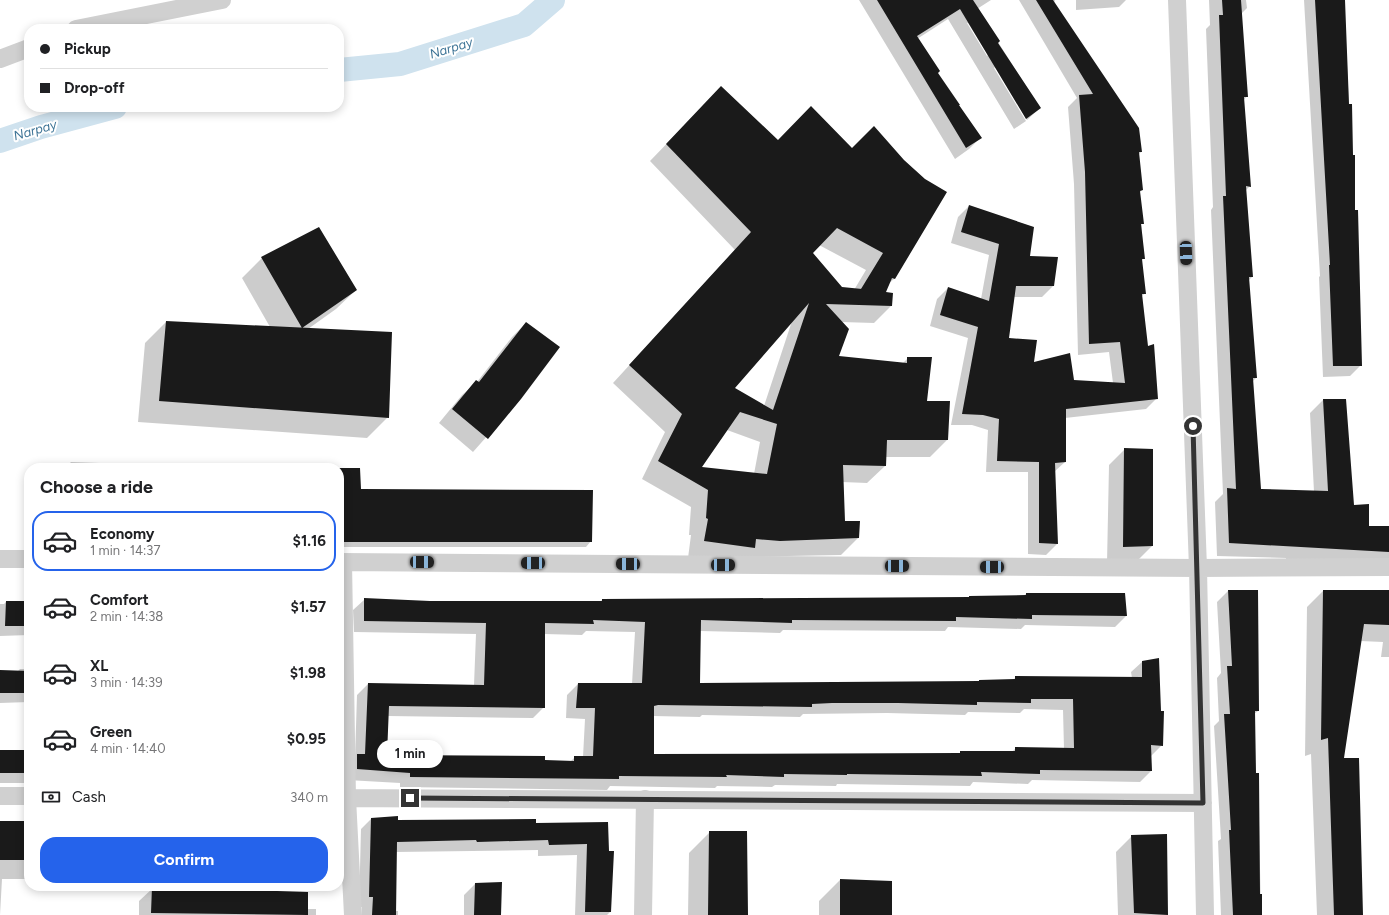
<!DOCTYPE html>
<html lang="en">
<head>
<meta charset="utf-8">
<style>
	:root { --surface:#fff; --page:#f2f2f2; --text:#202124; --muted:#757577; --line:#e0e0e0; --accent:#2563eb }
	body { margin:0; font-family:Figtree,sans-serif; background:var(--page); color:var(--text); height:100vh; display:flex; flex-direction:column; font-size:15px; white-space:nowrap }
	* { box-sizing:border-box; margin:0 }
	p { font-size:13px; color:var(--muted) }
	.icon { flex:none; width:22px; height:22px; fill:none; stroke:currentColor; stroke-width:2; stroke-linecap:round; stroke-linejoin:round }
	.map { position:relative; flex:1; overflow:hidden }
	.drawer { position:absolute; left:24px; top:463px; width:320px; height:428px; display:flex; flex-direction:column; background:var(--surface); border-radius:16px; box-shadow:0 2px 10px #0003 }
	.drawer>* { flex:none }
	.hud { position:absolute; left:24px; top:24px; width:320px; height:88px; border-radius:16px; box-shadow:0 2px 10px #0003; display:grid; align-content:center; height:88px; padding:0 16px; background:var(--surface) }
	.end { position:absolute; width:18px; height:18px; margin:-9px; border:5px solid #333; background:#fff; box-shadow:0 0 0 2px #fff }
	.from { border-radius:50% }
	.bubble { position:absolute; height:28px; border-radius:14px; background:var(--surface); box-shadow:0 2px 10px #0003; font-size:13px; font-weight:700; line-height:28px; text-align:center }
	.car { position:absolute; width:12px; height:24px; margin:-12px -6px; border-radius:5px; box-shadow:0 0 3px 1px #0007; background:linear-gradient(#222 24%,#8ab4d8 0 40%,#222 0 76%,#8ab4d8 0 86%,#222 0) }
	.hud b { display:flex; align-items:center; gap:14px; height:38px; font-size:15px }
	.hud b+b { border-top:1px solid var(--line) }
	.hud i { width:10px; height:10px; background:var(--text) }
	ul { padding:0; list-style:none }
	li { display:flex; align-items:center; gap:12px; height:60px; margin:0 8px 6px; padding:0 8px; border:2px solid transparent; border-radius:16px }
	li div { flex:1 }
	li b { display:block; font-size:15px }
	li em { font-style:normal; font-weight:700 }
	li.current { border-color:var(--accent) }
	li>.icon { width:36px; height:36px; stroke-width:1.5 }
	h2 { padding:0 16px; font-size:18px; line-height:48px }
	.pay { display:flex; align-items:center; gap:10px; height:44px; padding:0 16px; font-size:15px }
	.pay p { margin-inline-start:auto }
	.button { display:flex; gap:8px; margin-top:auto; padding:8px 16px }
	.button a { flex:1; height:46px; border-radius:16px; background:var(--accent); color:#fff; font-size:16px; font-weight:700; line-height:46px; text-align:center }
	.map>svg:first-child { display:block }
	.shadow { fill:#0003; fill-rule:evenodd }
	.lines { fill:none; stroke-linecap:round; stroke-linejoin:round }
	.canal { stroke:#cfe2ee; stroke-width:24 }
	.building { fill:#1a1a1a; fill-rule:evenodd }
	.street { stroke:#d0d0d0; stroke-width:18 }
	.route { stroke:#333; stroke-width:5 }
	.labels { text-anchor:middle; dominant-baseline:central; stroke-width:4; stroke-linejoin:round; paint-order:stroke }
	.water-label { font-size:13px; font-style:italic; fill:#3f7597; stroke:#fff }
</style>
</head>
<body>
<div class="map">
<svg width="1389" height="915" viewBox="0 0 1389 915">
	<rect width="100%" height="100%" fill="#fff"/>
	<!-- shadow -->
	<path class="shadow" d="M 859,0 L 991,0 L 977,9 L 1040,108 L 1027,120 L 998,71 L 995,67 L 994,68 L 1026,121 L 1014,129 L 948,19 L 917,39 L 958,106 L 980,138 L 969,149 L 955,159 ZM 967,23 L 968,23 L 988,55 L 987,56 Z
		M 1019,0 L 1055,0 L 1054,3 L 1141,152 L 1138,155 L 1142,190 L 1139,193 L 1144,258 L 1141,261 L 1145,293 L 1142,296 L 1147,347 L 1157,398 L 1146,409 L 1065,418 L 1065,462 L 1054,472 L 1057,544 L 1046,555 L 1028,554 L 1028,472 L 986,472 L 988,430 L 972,425 L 951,425 L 968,338 L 930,326 L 937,299 L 948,288 L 981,299 L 989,255 L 951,243 L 958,217 L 969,206 L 1029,257 L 1053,286 L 1042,297 L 1014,297 L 1008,339 L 1033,363 L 1073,381 L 1113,383 L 1109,352 L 1078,355 L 1074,184 L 1068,107 L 1077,98 Z
		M 1076,0 L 1126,0 L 1119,7 L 1076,10 Z
		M 1209,0 L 1246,0 L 1247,8 L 1241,14 L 1247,96 L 1243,101 L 1250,186 L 1245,191 L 1252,277 L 1248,281 L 1256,378 L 1252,382 L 1260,490 L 1314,492 L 1310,413 L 1323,400 L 1345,400 L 1353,506 L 1368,527 L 1389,527 L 1389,565 L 1286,561 L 1286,558 L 1217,556 L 1215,502 L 1223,494 L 1211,210 L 1213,207 L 1206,29 L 1210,25 Z
		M 1304,0 L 1344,0 L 1361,365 L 1350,376 L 1323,377 L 1319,277 L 1320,276 Z
		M 704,105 L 778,141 L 852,149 L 894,279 L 887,285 L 884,293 L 891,306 L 874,323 L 841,322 L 837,357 L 902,364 L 908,358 L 926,402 L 947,440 L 930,457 L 885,457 L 885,466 L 867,483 L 842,482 L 844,522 L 858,538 L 841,555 L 688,558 L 691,535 L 689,535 L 691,507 L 642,479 L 665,432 L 613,383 L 735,250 L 650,161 ZM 819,245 L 866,270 L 854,290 L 841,288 L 811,253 ZM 792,321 L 764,406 L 733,389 ZM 727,430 L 760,442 L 754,474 L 700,468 Z
		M 319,228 L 356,290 L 336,309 L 308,329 L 388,417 L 367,438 L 138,422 L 145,343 L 166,322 L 270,327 L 242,278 L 262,258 Z
		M 526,323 L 520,399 L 473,452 L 439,423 L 462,395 L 477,382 L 512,337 Z
		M 1125,449 L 1152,546 L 1136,562 L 1107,563 L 1109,465 Z
		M 71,462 L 246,468 L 65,468 Z
		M 339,469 L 360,490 L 591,541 L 586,547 L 339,547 Z
		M 1228,591 L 1258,711 L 1254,714 L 1255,774 L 1258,774 L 1261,915 L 1221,915 L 1218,841 L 1221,839 L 1214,726 L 1219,721 L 1217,678 L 1221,673 L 1217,602 Z
		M 1323,591 L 1389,591 L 1389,657 L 1381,657 L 1383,642 L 1360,641 L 1343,759 L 1362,915 L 1317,915 L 1311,754 L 1305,756 L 1307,607 Z
		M 1026,594 L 1126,616 L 1115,627 L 1025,625 L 1021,629 L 948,627 L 945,631 L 783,630 L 780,633 L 700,631 L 699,684 L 977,682 L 979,681 L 1013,680 L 1016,677 L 1132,678 L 1131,672 L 1142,662 L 1162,745 L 1150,757 L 1151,771 L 1140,782 L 1032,780 L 1028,784 L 973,782 L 970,786 L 837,784 L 836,786 L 775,785 L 772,787 L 717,786 L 715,788 L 610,786 L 607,790 L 400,787 L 400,783 L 347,780 L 355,758 L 357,695 L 368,684 L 474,685 L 476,634 L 354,632 L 353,610 L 364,600 L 430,602 L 600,602 L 602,600 L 967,598 L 969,597 L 1023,596 ZM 586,631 L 635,632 L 632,684 L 578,684 L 567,695 L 566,718 L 585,719 L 583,757 L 575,757 L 570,762 L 386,756 L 388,716 L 533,718 L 544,707 L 544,634 L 582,635 ZM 1024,709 L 1063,710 L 1064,749 L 1016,748 L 1012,752 L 961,752 L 959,754 L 653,755 L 653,716 L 700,717 L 702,715 L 800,717 L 803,714 L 887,713 L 965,715 L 968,712 L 1020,713 Z
		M 6,602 L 29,602 L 29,635 L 0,636 L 0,604 L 4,604 Z
		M 20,669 L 29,669 L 29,702 L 0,703 L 0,671 L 17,672 Z
		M 0,751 L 29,751 L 29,783 L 0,783 Z
		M 371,819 L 397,821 L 535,824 L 607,823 L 610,912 L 607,915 L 575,915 L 577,855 L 538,856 L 538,850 L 396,852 L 395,911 L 398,911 L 398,915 L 362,915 L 362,907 L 359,907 L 361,829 Z
		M 0,821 L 29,821 L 29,879 L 2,879 L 0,915 Z
		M 710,832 L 747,915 L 688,915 L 689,853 Z
		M 1166,835 L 1167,915 L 1118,915 L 1116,852 L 1132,836 Z
		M 840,880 L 891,882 L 891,915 L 819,915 L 819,901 Z
		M 475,884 L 501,915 L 464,915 L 464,895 Z
		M 153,888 L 307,909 L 316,909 L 316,915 L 139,915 L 139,901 Z"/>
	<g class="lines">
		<!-- canal -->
		<path class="canal" d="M 339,70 L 400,64 L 524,25 L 553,0
			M 0,141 L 41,127 L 115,107"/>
	</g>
	<!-- building -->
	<path class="building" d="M 877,0 L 973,0 L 1000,41 L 998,43 L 1041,108 L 1026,119 L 960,9 L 917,36 L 940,71 L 938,73 L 960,105 L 959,105 L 982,138 L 966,148 Z
		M 1036,0 L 1053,0 L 1139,128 L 1142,152 L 1139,152 L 1143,190 L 1140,191 L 1144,224 L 1141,224 L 1145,259 L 1142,259 L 1146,294 L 1142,294 L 1148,346 L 1154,344 L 1158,399 L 1066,409 L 1066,462 L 1055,463 L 1058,544 L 1039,543 L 1039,462 L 997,461 L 999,419 L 983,415 L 962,414 L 978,327 L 940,315 L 948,287 L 989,301 L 999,244 L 961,232 L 969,205 L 1034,227 L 1030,256 L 1058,257 L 1054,286 L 1016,286 L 1009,338 L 1037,340 L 1034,362 L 1070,353 L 1074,380 L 1125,383 L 1120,342 L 1089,344 L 1085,172 L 1079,95 L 1093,94 Z
		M 1222,0 L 1241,0 L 1248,97 L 1244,97 L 1251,187 L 1246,186 L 1253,277 L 1249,277 L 1257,378 L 1253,378 L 1261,489 L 1328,491 L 1323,399 L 1346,399 L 1354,505 L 1369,504 L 1369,526 L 1389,526 L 1389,552 L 1229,543 L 1227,488 L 1236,489 L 1223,196 L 1226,196 L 1219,15 L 1223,15 Z
		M 1315,0 L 1345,0 L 1349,104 L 1352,104 L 1353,155 L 1355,155 L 1355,210 L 1358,210 L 1362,366 L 1333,366 L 1329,265 L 1330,265 Z
		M 721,86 L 778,140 L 811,106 L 852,148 L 874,126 L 904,160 L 925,179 L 947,192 L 895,279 L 892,278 L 886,292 L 893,293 L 892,306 L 826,304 L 849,329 L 839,356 L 907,363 L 907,357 L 932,357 L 927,401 L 950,401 L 948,440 L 887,440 L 886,466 L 843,465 L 845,521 L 860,521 L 859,538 L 780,541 L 756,539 L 755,548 L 704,541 L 708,519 L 706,518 L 708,490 L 658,461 L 682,414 L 629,365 L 751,232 L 666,144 ZM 837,228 L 883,253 L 861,289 L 862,289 L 842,287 L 813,253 ZM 809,303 L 773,410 L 735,388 ZM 740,412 L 777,424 L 767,474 L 702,467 Z
		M 319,227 L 357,290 L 302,328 L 261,257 Z
		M 166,321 L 392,332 L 389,418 L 159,401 Z
		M 526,322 L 560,347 L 521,399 L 488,439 L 452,409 L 476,380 L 479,382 Z
		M 1124,448 L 1153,449 L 1153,546 L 1123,547 Z
		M 339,468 L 360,468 L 361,489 L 593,490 L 592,542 L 339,542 Z
		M 1228,590 L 1258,590 L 1259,711 L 1255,711 L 1256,773 L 1259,773 L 1260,894 L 1262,894 L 1262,915 L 1233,915 L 1229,830 L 1231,830 L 1224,714 L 1230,714 L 1227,666 L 1232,666 Z
		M 1323,590 L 1389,590 L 1389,625 L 1364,624 L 1344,758 L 1359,758 L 1363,915 L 1334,915 L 1328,738 L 1321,740 Z
		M 1026,593 L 1125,593 L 1127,616 L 1032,615 L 1032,619 L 956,617 L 956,621 L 792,620 L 792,623 L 701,620 L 700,683 L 979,681 L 979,680 L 1015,679 L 1015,676 L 1142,677 L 1142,661 L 1159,658 L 1161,711 L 1164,711 L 1163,746 L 1151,745 L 1152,771 L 1040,770 L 1040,774 L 981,772 L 982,776 L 847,774 L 847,775 L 784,774 L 784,777 L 726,775 L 727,777 L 619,776 L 619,779 L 410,777 L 410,773 L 357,769 L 357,754 L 365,754 L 368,683 L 484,685 L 486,623 L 364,621 L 364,598 L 430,601 L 602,601 L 602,599 L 969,597 L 969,596 L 1026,595 ZM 593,620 L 645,622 L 642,683 L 578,683 L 576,708 L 595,708 L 593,756 L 574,756 L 574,761 L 545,760 L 545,756 L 387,755 L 389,706 L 545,708 L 545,623 L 594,624 ZM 1031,699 L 1073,699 L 1074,748 L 1015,747 L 1015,751 L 960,751 L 960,753 L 654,754 L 654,706 L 658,705 L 812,707 L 812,704 L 832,703 L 898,703 L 977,705 L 977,702 L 1031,703 Z
		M 6,601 L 29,601 L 29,626 L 5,626 Z
		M 0,670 L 29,671 L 29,693 L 0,693 Z
		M 0,750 L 26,750 L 25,773 L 0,773 Z
		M 398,816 L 398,820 L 536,819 L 536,823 L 608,822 L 609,851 L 614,851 L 611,912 L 585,912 L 587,844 L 549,845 L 548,840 L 477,842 L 476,840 L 397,842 L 396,915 L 372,915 L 373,897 L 369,897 L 371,818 Z
		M 0,821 L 29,821 L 29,860 L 0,860 Z
		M 709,831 L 747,831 L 748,915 L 708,915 Z
		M 1167,834 L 1168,915 L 1134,913 L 1131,835 Z
		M 840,879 L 892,881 L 892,915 L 840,915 Z
		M 502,882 L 501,915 L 474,915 L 475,883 Z
		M 152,887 L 308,892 L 308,915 L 151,913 Z"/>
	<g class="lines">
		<!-- street -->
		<path class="street" d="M 1177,0 L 1198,568 L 1205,915
			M 76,29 L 222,0
			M 0,59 L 29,48
			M 0,559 L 29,559
			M 339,562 L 1198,568 L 1389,567
			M 343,562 L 347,798 L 353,915
			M 0,796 L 29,796
			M 339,798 L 1203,803
			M 643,915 L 645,799"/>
	</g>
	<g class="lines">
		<!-- route -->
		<path class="route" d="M 410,798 L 1203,803 L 1193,426"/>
	</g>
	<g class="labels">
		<!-- water labels -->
		<g class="water-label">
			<text transform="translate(451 48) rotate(-17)">Narpay</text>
			<text transform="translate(35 130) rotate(-16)">Narpay</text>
		</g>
	</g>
</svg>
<i class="end from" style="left:1193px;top:426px"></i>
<i class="end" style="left:410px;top:798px"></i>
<div class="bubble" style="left:377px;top:740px;width:66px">1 min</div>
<i class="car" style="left:1186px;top:253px;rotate:178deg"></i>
<i class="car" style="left:422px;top:562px;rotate:91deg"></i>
<i class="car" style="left:533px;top:563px;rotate:270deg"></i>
<i class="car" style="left:628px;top:564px;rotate:271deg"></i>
<i class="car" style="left:723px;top:565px;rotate:90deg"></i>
<i class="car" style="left:897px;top:566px;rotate:90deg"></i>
<i class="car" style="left:992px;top:567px;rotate:270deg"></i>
<div class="hud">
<b><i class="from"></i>Pickup</b>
<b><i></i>Drop-off</b>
</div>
<section class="drawer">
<h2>Choose a ride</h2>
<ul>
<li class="current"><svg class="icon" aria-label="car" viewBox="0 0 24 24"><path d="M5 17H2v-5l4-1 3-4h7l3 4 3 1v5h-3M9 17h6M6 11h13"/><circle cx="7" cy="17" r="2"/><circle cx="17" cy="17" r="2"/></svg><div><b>Economy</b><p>1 min · 14:37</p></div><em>$1.16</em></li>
<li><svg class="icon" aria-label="car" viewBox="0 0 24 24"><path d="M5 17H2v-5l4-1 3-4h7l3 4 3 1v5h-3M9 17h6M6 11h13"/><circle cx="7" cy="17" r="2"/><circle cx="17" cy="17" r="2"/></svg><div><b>Comfort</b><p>2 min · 14:38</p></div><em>$1.57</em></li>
<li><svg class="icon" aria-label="car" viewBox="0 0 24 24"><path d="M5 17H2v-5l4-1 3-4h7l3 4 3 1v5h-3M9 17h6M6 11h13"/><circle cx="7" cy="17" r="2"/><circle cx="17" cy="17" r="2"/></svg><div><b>XL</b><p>3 min · 14:39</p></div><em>$1.98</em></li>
<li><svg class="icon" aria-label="car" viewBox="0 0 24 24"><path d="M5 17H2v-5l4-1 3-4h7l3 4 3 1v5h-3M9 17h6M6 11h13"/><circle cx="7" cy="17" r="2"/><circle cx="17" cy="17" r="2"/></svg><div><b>Green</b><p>4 min · 14:40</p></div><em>$0.95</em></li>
</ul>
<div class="pay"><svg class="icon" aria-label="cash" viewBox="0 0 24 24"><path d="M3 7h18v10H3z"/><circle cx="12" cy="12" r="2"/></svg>Cash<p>340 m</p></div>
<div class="button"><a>Confirm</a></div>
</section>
</div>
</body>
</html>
